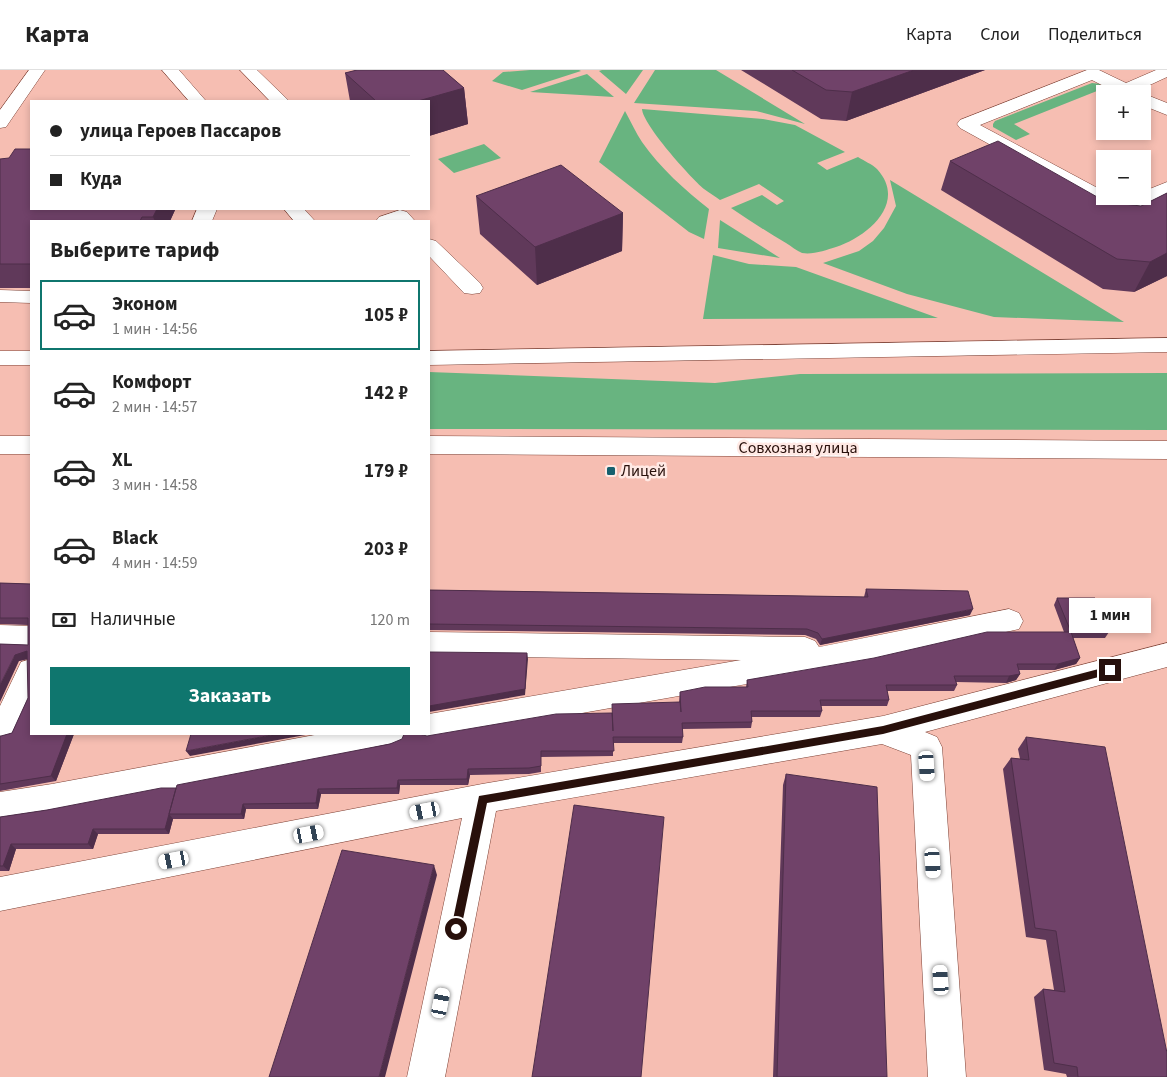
<!DOCTYPE html>
<html lang="ru">
<head>
<meta charset="utf-8">
<style>
	:root { --surface:#fff; --page:#f6f6f6; --text:#222; --muted:#767676; --line:#e0e0e0; --accent:#0f766e }
	body { margin:0; font-family:"Source Sans 3",sans-serif; background:var(--page); color:var(--text); height:100vh; display:flex; flex-direction:column; font-size:19px; white-space:nowrap }
	* { box-sizing:border-box; margin:0 }
	p { font-size:16px; color:var(--muted) }
	.icon { flex:none; width:28px; height:28px; fill:none; stroke:currentColor; stroke-width:2; stroke-linecap:round; stroke-linejoin:round }
	.map { position:relative; flex:1; overflow:hidden }
	.details { position:absolute; left:30px; top:150px; width:400px; height:515px; display:flex; flex-direction:column; background:var(--surface); border-radius:0px; box-shadow:0 2px 8px #0003 }
	.details>* { flex:none }
	.top-card { position:absolute; left:30px; top:30px; width:400px; height:110px; border-radius:0px; box-shadow:0 2px 8px #0003; display:grid; align-content:center; height:110px; padding:0 20px; background:var(--surface) }
	.controls { position:absolute; left:1096px; top:15px; display:grid; gap:10px }
	.controls a { display:grid; place-items:center; width:55px; height:55px; border-radius:0px; background:var(--surface); box-shadow:0 2px 8px #0003; font-size:25px }
	.end { position:absolute; width:22px; height:22px; margin:-11px; border:6px solid #28100b; background:#fff; box-shadow:0 0 0 2px #fff }
	.from { border-radius:50% }
	.bubble { position:absolute; height:35px; border-radius:0px; background:var(--surface); box-shadow:0 2px 8px #0003; font-size:16px; font-weight:700; line-height:35px; text-align:center }
	.car { position:absolute; width:15px; height:30px; margin:-15px -8px; border-radius:6px; box-shadow:0 0 4px 1px #0007; background:linear-gradient(#fff 24%,#345 0 40%,#fff 0 76%,#345 0 86%,#fff 0) }
	.top-card b { display:flex; align-items:center; gap:18px; height:48px; font-size:19px }
	.top-card b+b { border-top:1px solid var(--line) }
	.top-card i { width:12px; height:12px; background:var(--text) }
	ul { padding:0; list-style:none }
	li { display:flex; align-items:center; gap:15px; height:70px; margin:0 10px 8px; padding:0 10px; border:2px solid transparent; border-radius:0px }
	li div { flex:1 }
	li b { display:block; font-size:19px }
	li em { font-style:normal; font-weight:700 }
	li.active { border-color:var(--accent) }
	li>.icon { width:45px; height:45px; stroke-width:1.5 }
	h2 { padding:0 20px; font-size:22px; line-height:60px }
	.pay { display:flex; align-items:center; gap:12px; height:55px; padding:0 20px; font-size:19px }
	.pay p { margin-inline-start:auto }
	.primary-button { display:flex; gap:10px; margin-top:auto; padding:10px 20px }
	.primary-button a { flex:1; height:58px; border-radius:0px; background:var(--accent); color:#fff; font-size:20px; font-weight:700; line-height:58px; text-align:center }
	header { display:flex; align-items:center; gap:30px; box-sizing:border-box; height:70px; padding:0 25px; background:var(--surface); border-bottom:1px solid var(--line) }
	header strong { font-size:24px }
	nav { display:flex; gap:28px; margin-inline-start:auto; font-size:18px }
	.map>svg:first-child { display:block }
	.green { fill:#68b480 }
	.lines { fill:none; stroke-linecap:round; stroke-linejoin:round }
	.minor-casing { stroke:#7d4236; stroke-width:1 }
	.major-casing { stroke:#7d4236; stroke-width:1 }
	.minor { fill:#fff; fill-rule:evenodd }
	.major { fill:#fff; fill-rule:evenodd }
	.wall { fill:#60395a }
	.shaded-wall { fill:#4e2e4a }
	.building { fill:#704269; stroke:#4e2e4a }
	.route { fill:#28100b }
	.poi-dot { fill:#16606e; stroke:#ffe9e4; stroke-width:2 }
	.labels { text-anchor:middle; dominant-baseline:central; stroke-width:5; stroke-linejoin:round; paint-order:stroke }
	.street-label { font-size:16px; fill:#28100b; stroke:#ffe9e4 }
	.poi-label { font-size:16px; fill:#28100b; stroke:#ffe9e4; text-anchor:start }
</style>
</head>
<body>
<header>
<strong>Карта</strong>
<nav><a>Карта</a><a>Слои</a><a>Поделиться</a></nav>
</header>
<div class="map">
<svg width="1167" height="1007" viewBox="0 0 1167 1007">
	<rect width="100%" height="100%" fill="#f6beb2"/>
	<!-- green -->
	<path class="green" d="M 530,0 L 579,0 L 581,1 L 522,20 L 492,11 L 503,2 Z
		M 602,0 L 643,0 L 626,24 L 599,1 Z
		M 655,0 L 716,0 L 805,54 L 756,41 L 634,33 Z
		M 587,4 L 614,27 L 530,22 Z
		M 1092,13 L 1112,15 L 1014,54 L 1030,64 L 1016,70 L 993,57 L 993,54 L 995,51 Z
		M 642,39 L 763,49 L 795,55 L 845,82 L 817,93 L 827,100 L 858,87 C 864,91 872,94 877,99 C 908,133 867,167 836,177 C 826,180 813,185 802,183 C 797,181 791,176 786,173 C 767,162 749,150 731,138 L 762,125 L 777,135 L 784,131 L 759,114 L 720,130 C 715,126 709,123 704,119 C 690,107 643,55 642,39 Z
		M 625,41 C 631,52 636,63 642,72 C 660,98 685,120 709,139 L 704,169 L 689,162 L 599,92 Z
		M 484,74 L 501,88 L 454,103 L 438,89 Z
		M 890,110 L 1124,252 L 994,247 L 907,224 L 823,193 L 859,181 L 873,171 L 884,158 L 896,136 Z
		M 720,150 L 780,188 L 718,178 Z
		M 713,185 L 749,194 L 796,197 L 938,248 L 703,249 Z
		M 429,302 L 715,313 L 800,304 L 1167,303 L 1167,360 L 429,359 Z"/>
	<g class="lines">
		<!-- minor casing -->
		<g class="minor-casing">
			<path id="minor" d="M 29,0 L 45,0 L 6,57 L 0,58 L 0,40 Z
				M 162,0 L 179,0 L 206,31 L 189,31 Z
				M 240,0 L 257,0 L 289,31 L 270,31 Z
				M 1087,0 L 1099,0 L 1126,13 L 1156,0 L 1167,0 L 1167,7 L 1139,20 L 1142,23 L 1167,33 L 1167,45 L 1142,35 L 1142,24 L 1119,24 L 1092,10 L 980,55 L 1105,122 L 1105,126 L 1112,126 L 1122,131 L 1133,126 L 1142,126 L 1142,122 L 1167,112 L 1167,125 L 1128,143 L 1121,145 L 1114,143 L 960,58 L 957,54 L 960,50 Z
				M 197,139 L 217,139 L 212,151 L 192,151 Z
				M 284,139 L 304,139 L 315,151 L 294,151 Z
				M 400,140 L 407,142 L 415,151 L 376,151 L 379,147 Z
				M 429,169 L 436,171 L 480,213 L 483,218 L 480,223 L 472,224 L 464,223 L 429,186 Z
				M 0,220 L 31,221 L 31,233 L 0,232 Z
				M 1167,268 L 1167,282 L 429,295 L 429,281 Z
				M 0,281 L 31,281 L 31,295 L 0,295 Z
				M 1009,539 L 1019,543 L 1023,551 L 1019,559 L 871,592 L 429,670 L 418,667 L 417,664 L 429,664 L 429,644 L 741,590 L 429,586 L 429,562 L 805,567 L 815,571 L 819,577 Z
				M 0,555 L 31,556 L 31,580 L 0,579 Z
				M 1167,573 L 1167,597 L 925,662 L 937,667 L 942,677 L 966,1007 L 928,1007 L 911,685 L 882,674 L 496,741 L 445,1007 L 407,1007 L 462,748 L 0,841 L 0,807 L 482,714 L 883,646 Z
				M 31,589 L 31,634 L 17,667 L 6,670 L 0,668 L 0,636 L 21,592 Z
				M 320,664 L 407,664 L 402,674 L 391,678 L 52,744 L 0,752 L 0,722 L 52,714 Z"/>
		</g>
		<!-- major casing -->
		<g class="major-casing">
			<path id="major" d="M 0,366 L 31,366 L 31,384 L 0,384 Z
				M 429,366 L 1167,371 L 1167,389 L 429,384 Z"/>
		</g>
		<!-- minor -->
		<use href="#minor" class="minor"/>
		<!-- major -->
		<use href="#major" class="major"/>
	</g>
	<!-- wall -->
	<path class="wall" d="M 357,0 L 443,0 L 464,18 L 468,54 L 429,66 L 429,31 L 350,31 L 345,3 Z
		M 741,0 L 985,0 L 846,51 L 821,49 Z
		M 0,89 L 175,140 L 170,151 L 31,151 L 31,218 L 0,218 Z
		M 950,91 L 1106,132 L 1141,136 L 1167,123 L 1167,206 L 1134,222 L 1103,219 L 941,120 Z
		M 476,126 L 623,143 L 622,181 L 537,215 L 480,164 Z
		M 0,513 L 31,514 L 31,664 L 74,664 L 56,711 L 0,721 L 0,666 L 1,666 L 12,663 L 28,628 L 28,589 L 19,591 L 0,574 L 28,575 L 28,555 L 0,554 Z
		M 866,519 L 970,545 L 820,575 L 816,569 L 805,565 L 429,560 L 429,520 L 864,527 Z
		M 1057,528 L 1109,562 L 1105,568 L 1073,568 L 1080,588 L 1076,594 L 1054,600 L 1019,600 L 1020,604 L 1016,610 L 1006,613 L 956,612 L 957,615 L 954,621 L 887,621 L 889,630 L 887,636 L 821,636 L 822,641 L 820,647 L 752,647 L 752,652 L 751,658 L 682,659 L 683,667 L 682,673 L 613,673 L 613,686 L 541,687 L 541,702 L 529,704 L 470,705 L 468,715 L 400,715 L 399,724 L 321,724 L 318,739 L 246,739 L 244,749 L 173,749 L 169,764 L 98,764 L 93,779 L 16,779 L 9,801 L 0,801 L 0,747 L 47,740 L 176,718 L 427,666 L 612,643 L 679,632 L 680,622 L 746,617 L 747,610 L 1064,562 L 1054,535 Z
		M 1026,667 L 1167,1007 L 1067,1007 L 1066,1004 L 1044,1000 L 1034,927 L 1043,919 L 1054,920 L 1046,870 L 1026,867 L 1003,699 L 1011,688 L 1020,689 L 1018,679 Z
		M 786,704 L 887,1007 L 773,1007 L 783,715 Z"/>
	<!-- shaded-wall -->
	<path class="shaded-wall" d="M 914,0 L 985,0 L 846,51 L 852,22 Z
		M 464,18 L 468,54 L 429,66 L 429,31 L 418,31 Z
		M 157,139 L 174,139 L 175,140 L 170,151 L 155,151 L 153,147 Z
		M 623,143 L 622,181 L 537,215 L 535,177 Z
		M 1167,183 L 1167,206 L 1134,222 L 1150,192 Z
		M 973,539 L 970,545 L 820,575 L 822,569 Z
		M 27,581 L 31,588 L 19,591 L 0,632 L 0,615 L 15,585 Z
		M 527,583 L 528,589 L 525,625 L 429,642 L 429,636 Z
		M 1080,588 L 1076,594 L 1054,600 L 1058,594 Z
		M 1020,604 L 1016,610 L 1006,613 L 1009,606 Z
		M 67,664 L 74,664 L 56,711 L 51,706 Z
		M 277,664 L 311,664 L 190,686 L 186,681 Z
		M 468,699 L 470,705 L 468,715 L 467,709 Z
		M 398,710 L 400,715 L 399,724 L 397,718 Z
		M 176,718 L 169,744 L 173,749 L 169,764 L 165,759 Z
		M 318,719 L 321,724 L 318,739 L 316,733 Z
		M 243,734 L 246,739 L 244,749 L 241,744 Z
		M 93,759 L 98,764 L 93,779 L 88,774 Z
		M 11,774 L 16,779 L 9,801 L 3,796 Z
		M 434,795 L 437,805 L 385,1007 L 379,1007 Z"/>
	<!-- building -->
	<path class="building" d="M 357,0 L 443,0 L 464,18 L 418,31 L 376,31 L 345,3 Z
		M 792,0 L 914,0 L 852,22 L 826,20 Z
		M 998,71 L 1106,132 L 1141,136 L 1167,123 L 1167,183 L 1150,192 L 1117,189 L 950,91 Z
		M 15,79 L 31,79 L 31,139 L 157,139 L 153,147 L 142,147 L 140,151 L 31,151 L 31,194 L 0,194 L 0,89 L 9,88 Z
		M 561,95 L 623,143 L 535,177 L 476,126 Z
		M 0,513 L 31,514 L 31,664 L 67,664 L 51,706 L 0,714 L 0,666 L 1,666 L 12,663 L 28,628 L 27,581 L 15,585 L 0,615 L 0,574 L 28,575 L 28,548 L 0,548 Z
		M 866,519 L 968,521 L 973,539 L 822,569 L 818,563 L 807,559 L 429,554 L 429,520 L 868,527 Z
		M 1057,528 L 1095,528 L 1109,562 L 1071,562 Z
		M 987,562 L 1071,562 L 1080,588 L 1058,594 L 1017,594 L 1020,604 L 1009,606 L 954,606 L 957,615 L 886,615 L 889,630 L 820,630 L 822,641 L 751,641 L 752,652 L 682,653 L 683,667 L 613,667 L 614,681 L 541,681 L 541,696 L 529,698 L 468,699 L 467,709 L 398,710 L 397,718 L 318,719 L 316,733 L 243,734 L 241,744 L 169,744 L 177,715 L 390,674 L 402,669 L 404,664 L 419,664 L 427,666 L 556,644 L 612,643 L 613,661 L 612,634 L 680,632 L 681,642 L 680,622 L 705,617 L 748,617 L 747,610 L 874,588 Z
		M 429,582 L 527,583 L 525,619 L 429,636 Z
		M 191,664 L 277,664 L 186,681 Z
		M 1026,667 L 1105,677 L 1167,983 L 1167,1007 L 1078,1007 L 1077,997 L 1054,993 L 1043,919 L 1065,922 L 1056,861 L 1035,858 L 1011,688 L 1029,690 Z
		M 786,704 L 877,717 L 887,1007 L 777,1007 Z
		M 161,718 L 176,718 L 165,759 L 93,759 L 88,774 L 11,774 L 3,796 L 0,796 L 0,747 L 47,740 Z
		M 574,735 L 664,747 L 641,1007 L 532,1007 Z
		M 342,780 L 434,795 L 379,1007 L 269,1007 Z"/>
	<!-- route -->
	<path class="route" d="M 1110,596 L 1115,600 L 1110,604 L 883,664 L 487,733 L 461,859 L 460,863 L 456,864 L 453,863 L 451,859 L 479,726 L 883,656 Z"/>
	<!-- markers -->
	<rect class="poi-dot" x="606" y="396" width="10" height="10" rx="2.5"/>
	<g class="labels">
		<!-- street labels -->
		<g class="street-label">
			<text x="798" y="378">Совхозная улица</text>
		</g>
		<!-- poi labels -->
		<g class="poi-label">
			<text x="621" y="401">Лицей</text>
		</g>
	</g>
</svg>
<div class="controls">
<a>+</a>
<a>−</a>
</div>
<i class="end from" style="left:456px;top:859px"></i>
<i class="end" style="left:1110px;top:600px"></i>
<div class="bubble" style="left:1069px;top:528px;width:82px">1 мин</div>
<i class="car" style="left:927px;top:696px;rotate:176deg"></i>
<i class="car" style="left:425px;top:741px;rotate:259deg"></i>
<i class="car" style="left:309px;top:764px;rotate:79deg"></i>
<i class="car" style="left:174px;top:790px;rotate:259deg"></i>
<i class="car" style="left:933px;top:793px;rotate:176deg"></i>
<i class="car" style="left:941px;top:910px;rotate:356deg"></i>
<i class="car" style="left:441px;top:933px;rotate:11deg"></i>
<div class="top-card">
<b><i class="from"></i>улица Героев Пассаров</b>
<b><i></i>Куда</b>
</div>
<section class="details">
<h2>Выберите тариф</h2>
<ul>
<li class="active"><svg class="icon" aria-label="car" viewBox="0 0 24 24"><path d="M5 17H2v-5l4-1 3-4h7l3 4 3 1v5h-3M9 17h6M6 11h13"/><circle cx="7" cy="17" r="2"/><circle cx="17" cy="17" r="2"/></svg><div><b>Эконом</b><p>1 мин · 14:56</p></div><em>105 ₽</em></li>
<li><svg class="icon" aria-label="car" viewBox="0 0 24 24"><path d="M5 17H2v-5l4-1 3-4h7l3 4 3 1v5h-3M9 17h6M6 11h13"/><circle cx="7" cy="17" r="2"/><circle cx="17" cy="17" r="2"/></svg><div><b>Комфорт</b><p>2 мин · 14:57</p></div><em>142 ₽</em></li>
<li><svg class="icon" aria-label="car" viewBox="0 0 24 24"><path d="M5 17H2v-5l4-1 3-4h7l3 4 3 1v5h-3M9 17h6M6 11h13"/><circle cx="7" cy="17" r="2"/><circle cx="17" cy="17" r="2"/></svg><div><b>XL</b><p>3 мин · 14:58</p></div><em>179 ₽</em></li>
<li><svg class="icon" aria-label="car" viewBox="0 0 24 24"><path d="M5 17H2v-5l4-1 3-4h7l3 4 3 1v5h-3M9 17h6M6 11h13"/><circle cx="7" cy="17" r="2"/><circle cx="17" cy="17" r="2"/></svg><div><b>Black</b><p>4 мин · 14:59</p></div><em>203 ₽</em></li>
</ul>
<div class="pay"><svg class="icon" aria-label="cash" viewBox="0 0 24 24"><path d="M3 7h18v10H3z"/><circle cx="12" cy="12" r="2"/></svg>Наличные<p>120 m</p></div>
<div class="primary-button"><a>Заказать</a></div>
</section>
</div>
</body>
</html>
